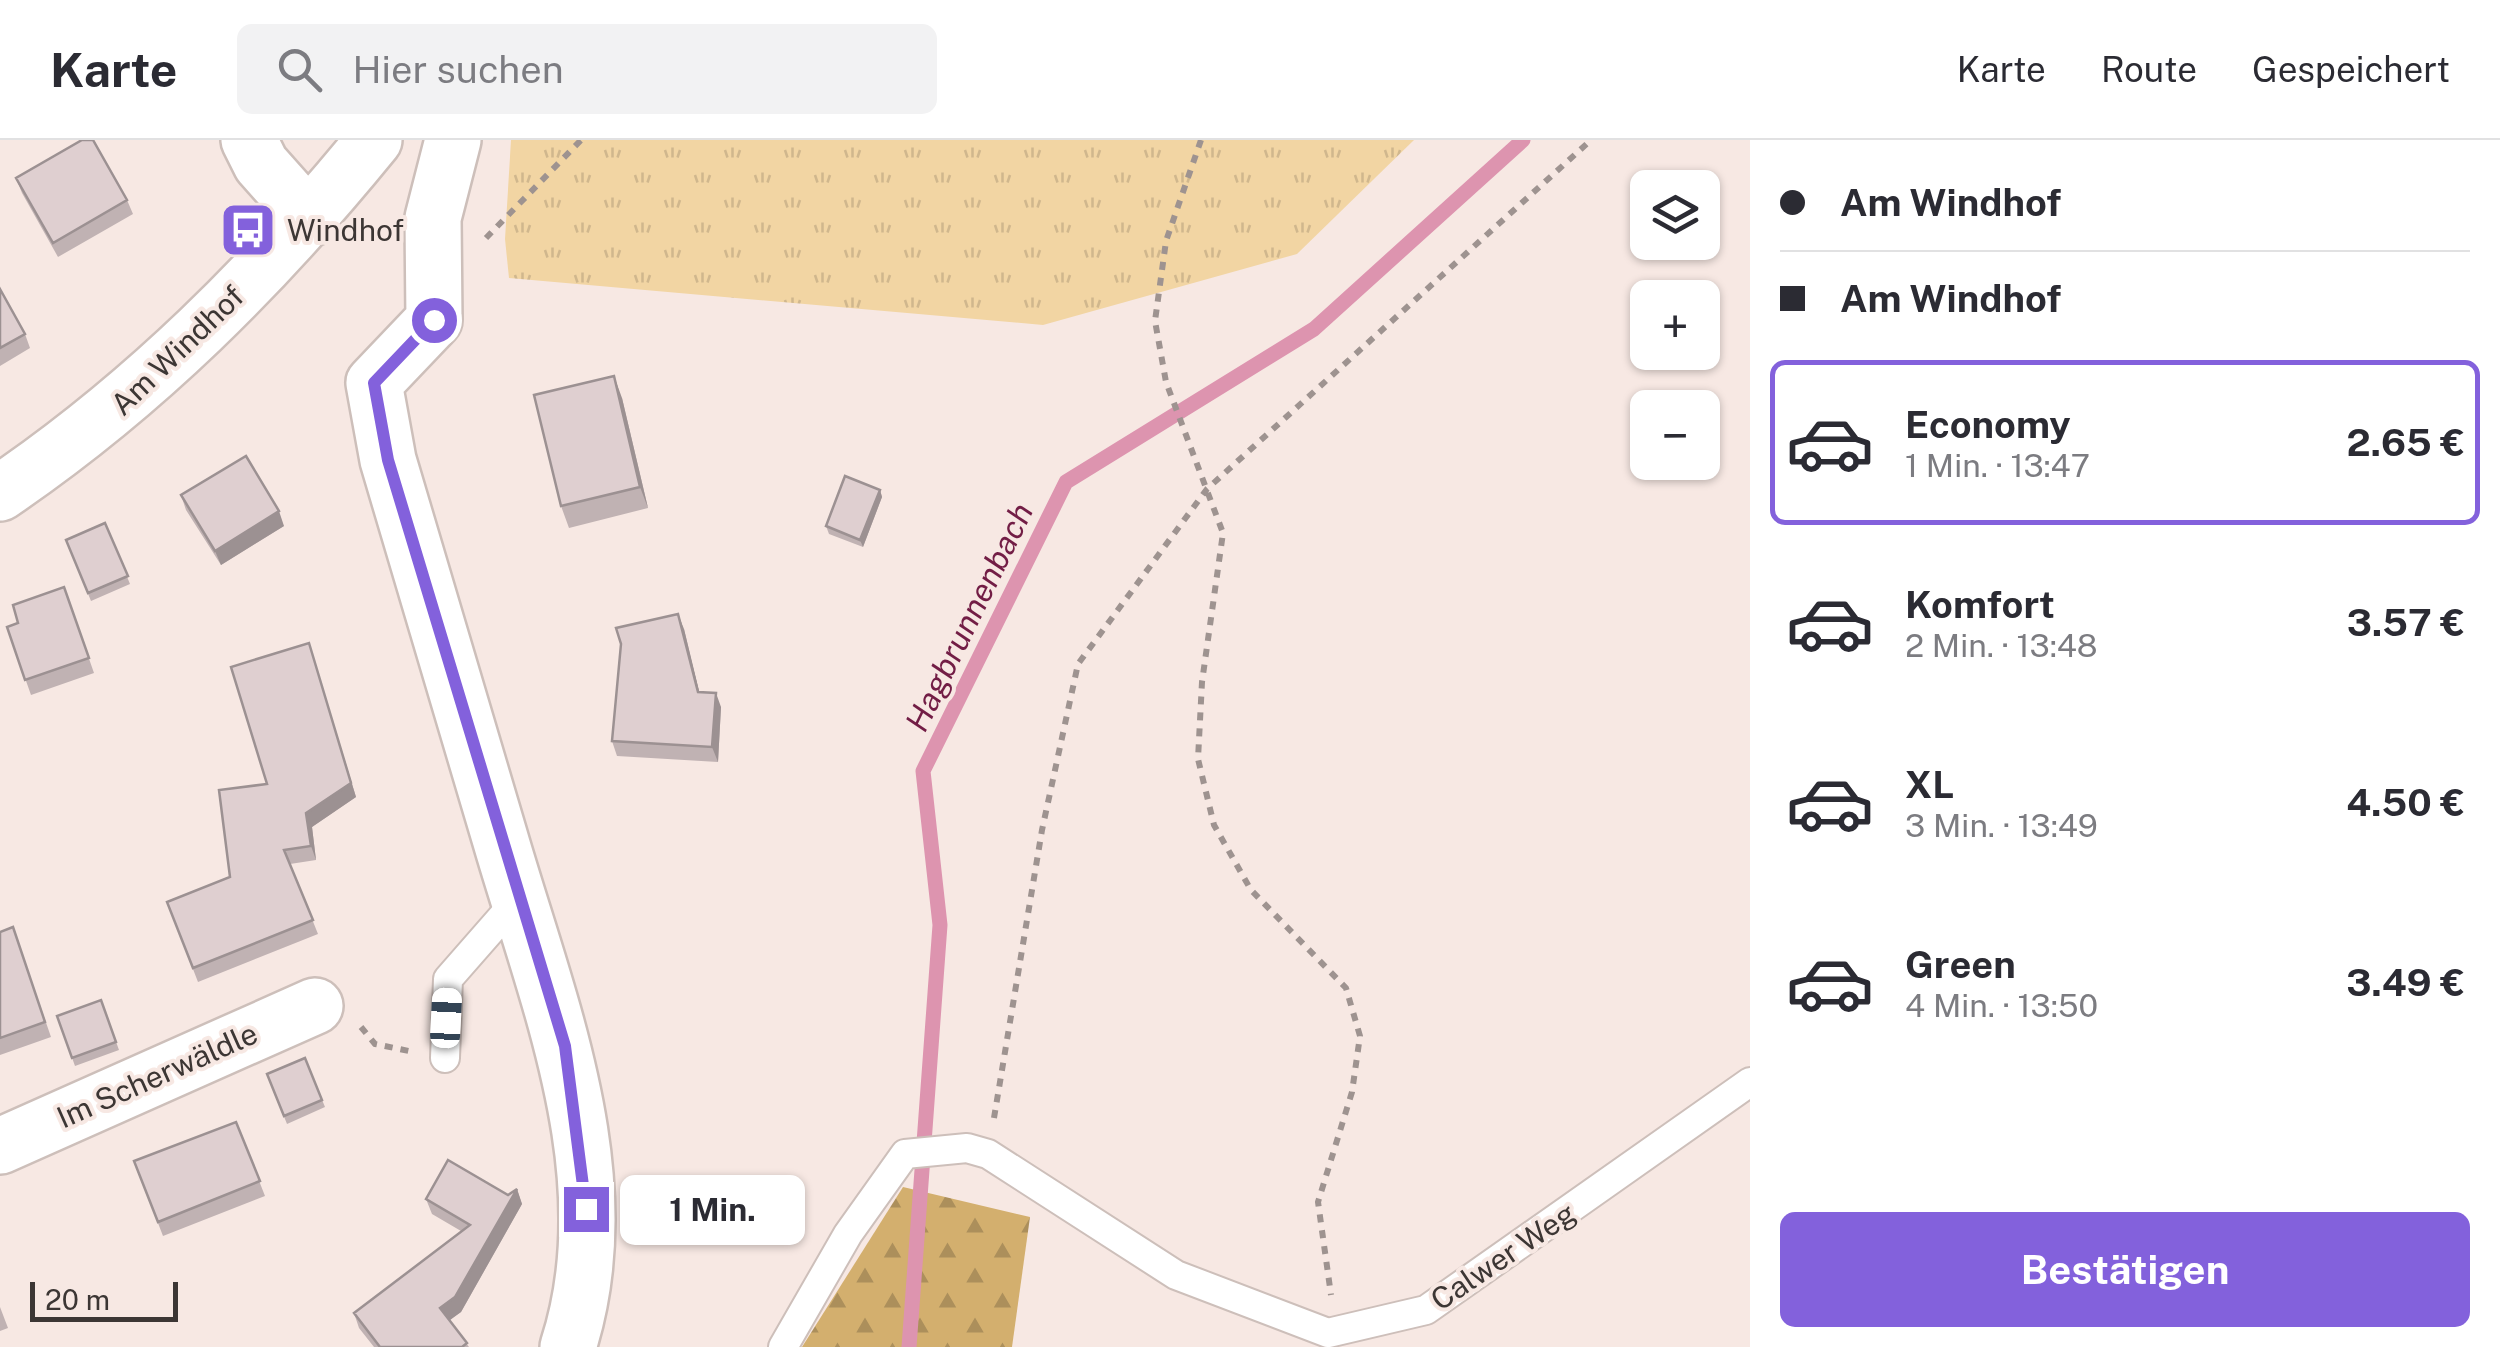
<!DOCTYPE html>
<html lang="de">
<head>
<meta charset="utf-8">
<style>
	:root { --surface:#fff; --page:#f2f2f3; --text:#2b2b33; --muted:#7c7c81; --line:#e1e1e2; --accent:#8361dc }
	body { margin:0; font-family:"Public Sans",sans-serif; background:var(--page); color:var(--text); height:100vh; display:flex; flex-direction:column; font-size:38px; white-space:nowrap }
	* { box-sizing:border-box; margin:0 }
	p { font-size:32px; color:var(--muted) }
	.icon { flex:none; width:55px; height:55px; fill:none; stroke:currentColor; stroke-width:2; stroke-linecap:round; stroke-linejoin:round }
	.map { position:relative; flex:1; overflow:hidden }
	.drawer { display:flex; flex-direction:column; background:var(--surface); width:750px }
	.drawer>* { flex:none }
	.top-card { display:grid; align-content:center; height:220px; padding:0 30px; background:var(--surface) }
	.tools { position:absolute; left:1630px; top:30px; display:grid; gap:20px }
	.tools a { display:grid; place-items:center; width:90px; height:90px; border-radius:15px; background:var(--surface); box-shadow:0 2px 8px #0004; font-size:50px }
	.scale { position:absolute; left:30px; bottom:25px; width:148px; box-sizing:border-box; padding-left:10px; border:5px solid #3c3634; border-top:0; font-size:28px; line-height:35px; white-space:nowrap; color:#3c3634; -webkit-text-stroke:8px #f7e8e3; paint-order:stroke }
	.end { position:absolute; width:45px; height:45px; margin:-22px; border:12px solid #8361dc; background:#fff; box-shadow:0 0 0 5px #fff }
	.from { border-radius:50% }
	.bubble { position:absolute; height:70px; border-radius:15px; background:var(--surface); box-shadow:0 2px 8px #0004; font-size:32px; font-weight:700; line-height:70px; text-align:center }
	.car { position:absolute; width:30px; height:60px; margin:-30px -15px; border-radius:12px; box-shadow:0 0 8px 2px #0007; background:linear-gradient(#fff 24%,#345 0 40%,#fff 0 76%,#345 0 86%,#fff 0) }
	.top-card b { display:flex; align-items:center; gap:35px; height:95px; font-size:38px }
	.top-card b+b { border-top:2px solid var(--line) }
	.top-card i { width:25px; height:25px; background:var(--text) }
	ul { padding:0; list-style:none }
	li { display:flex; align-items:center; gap:30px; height:165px; margin:0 20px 15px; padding:0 10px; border:5px solid transparent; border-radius:15px }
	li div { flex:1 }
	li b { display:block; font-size:38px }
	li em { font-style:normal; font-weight:700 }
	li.selected { border-color:var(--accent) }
	li>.icon { width:90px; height:90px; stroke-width:1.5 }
	.primary-button { display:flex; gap:20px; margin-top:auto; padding:20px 30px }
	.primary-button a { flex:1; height:115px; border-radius:15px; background:var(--accent); color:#fff; font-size:40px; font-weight:700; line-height:115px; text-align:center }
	header { display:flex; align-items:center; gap:60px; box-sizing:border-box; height:140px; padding:0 50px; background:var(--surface); border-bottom:2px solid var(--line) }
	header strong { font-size:48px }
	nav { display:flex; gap:55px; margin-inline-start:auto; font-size:35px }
	.search { width:700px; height:90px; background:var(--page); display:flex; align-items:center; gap:25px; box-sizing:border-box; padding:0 35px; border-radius:15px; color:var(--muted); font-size:38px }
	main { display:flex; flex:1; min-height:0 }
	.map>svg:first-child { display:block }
	.grass { fill:url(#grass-tufts) }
	.forest { fill:url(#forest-firs) }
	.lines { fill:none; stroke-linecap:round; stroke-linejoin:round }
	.stream { stroke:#dd94af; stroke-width:15 }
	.lane-casing { stroke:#cdbfba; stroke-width:32 }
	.street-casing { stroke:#cdbfba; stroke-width:60 }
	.path { stroke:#9e9390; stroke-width:6; stroke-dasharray:8 8; stroke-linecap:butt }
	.lane { stroke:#fff; stroke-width:28 }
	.street { stroke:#fff; stroke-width:55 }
	.wall { fill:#c0b2b3 }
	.shaded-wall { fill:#9c9192 }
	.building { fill:#dfcfd0; stroke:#9c9192; stroke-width:2.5 }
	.route { stroke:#8361dc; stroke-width:12 }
	.labels { text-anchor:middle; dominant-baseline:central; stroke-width:8; stroke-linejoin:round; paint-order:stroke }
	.poi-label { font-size:30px; fill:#3c3634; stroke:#f7e8e3; text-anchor:start }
	.street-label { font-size:30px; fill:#3c3634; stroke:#f7e8e3 }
	.water-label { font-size:32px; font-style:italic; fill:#721d45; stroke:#f7e8e3 }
</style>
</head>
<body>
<header>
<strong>Karte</strong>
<div class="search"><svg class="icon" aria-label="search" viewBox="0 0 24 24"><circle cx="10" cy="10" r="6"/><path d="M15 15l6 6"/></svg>Hier suchen</div>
<nav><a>Karte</a><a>Route</a><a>Gespeichert</a></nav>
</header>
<main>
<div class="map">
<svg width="1750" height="1207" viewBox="0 0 1750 1207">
	<defs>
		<pattern id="grass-tufts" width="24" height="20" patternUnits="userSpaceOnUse" patternTransform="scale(2.5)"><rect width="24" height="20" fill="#f2d5a3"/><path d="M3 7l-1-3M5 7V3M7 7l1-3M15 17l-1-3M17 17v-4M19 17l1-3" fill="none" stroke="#d0b78d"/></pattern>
		<pattern id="forest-firs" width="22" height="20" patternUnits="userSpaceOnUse" patternTransform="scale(2.5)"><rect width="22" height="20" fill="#d3af6e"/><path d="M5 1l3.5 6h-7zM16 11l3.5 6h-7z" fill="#ac8f5b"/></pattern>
	</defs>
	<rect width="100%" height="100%" fill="#f7e8e3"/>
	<!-- grass -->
	<path class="grass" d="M 511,0 L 1414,0 L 1297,114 L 1043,185 L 509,138 L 505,99 Z"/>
	<!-- forest -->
	<path class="forest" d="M 903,1047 L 1030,1077 L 1012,1207 L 802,1207 Z"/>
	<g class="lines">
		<!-- stream -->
		<path class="stream" d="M 909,1207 L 940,785 L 923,631 L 1066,342 L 1314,189 L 1523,0"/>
		<!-- lane casing -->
		<g class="lane-casing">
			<path id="lane" d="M 445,918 L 448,839 L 518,759
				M 783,1207 L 848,1094 L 905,1014 L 967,1008 L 988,1014 L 1176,1135 L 1328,1193 L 1426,1170 L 1750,942"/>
		</g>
		<!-- street casing -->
		<g class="street-casing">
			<path id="street" d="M 249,0 L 261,24 L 310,79
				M 453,0 L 433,78 L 434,180 L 374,243 L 388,320 C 425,446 462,572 500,698 C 547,860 623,1038 568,1207
				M 0,353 C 144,255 264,135 374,0
				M 0,1006 L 315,866"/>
		</g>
		<!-- path -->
		<path class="path" d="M 1201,0 L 1166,101 L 1155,181 L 1166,242 L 1223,393 L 1202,542 L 1198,619 L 1214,685 L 1251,750 L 1346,848 L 1360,896 L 1352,952 L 1318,1062 L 1331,1155
			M 486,98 L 581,0
			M 361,887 L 375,904 L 409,911
			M 994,978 L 1042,690 L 1078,524 L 1207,349 L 1591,0"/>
		<!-- lane -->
		<use href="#lane" class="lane"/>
		<!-- street -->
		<use href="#street" class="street"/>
	</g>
	<!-- wall -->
	<path class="wall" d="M 16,38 L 127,60 L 133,74 L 58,117 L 22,53 Z
		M 0,149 L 25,194 L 30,208 L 0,226 Z
		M 622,258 L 648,368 L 569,388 L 561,366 Z
		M 880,350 L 882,357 L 863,407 L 829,394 L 826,386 Z
		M 181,355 L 284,386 L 221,425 L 186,370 Z
		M 105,383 L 130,444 L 91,461 L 66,400 Z
		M 64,447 L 94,533 L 31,555 L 7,487 L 18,483 Z
		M 684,489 L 699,552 L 721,567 L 718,622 L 617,616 L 612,601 Z
		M 309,503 L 356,657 L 312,687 L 316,720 L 290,724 L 318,794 L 198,842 L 167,762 L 230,737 L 267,644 Z
		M 13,787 L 51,897 L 0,915 L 0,792 Z
		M 101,860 L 119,910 L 75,926 L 57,876 Z
		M 305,918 L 325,967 L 287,984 L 267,934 Z
		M 236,982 L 265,1056 L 163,1096 L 134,1021 Z
		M 517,1049 L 522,1064 L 461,1172 L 449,1180 L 469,1207 L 374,1207 L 359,1188 L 354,1173 L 461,1091 L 432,1074 L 426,1059 L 508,1055 Z
		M 0,1167 L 8,1188 L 0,1191 Z"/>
	<!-- shaded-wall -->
	<path class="shaded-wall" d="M 614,236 L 622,258 L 648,368 L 640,347 Z
		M 880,350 L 882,357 L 863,407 L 860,400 Z
		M 279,371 L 284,386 L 221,425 L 215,411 Z
		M 678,474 L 684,489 L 703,567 L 698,552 Z
		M 309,503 L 356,657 L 312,687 L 316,720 L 311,706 L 306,673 Z
		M 716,553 L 721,567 L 718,622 L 712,607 Z
		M 517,1049 L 522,1064 L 461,1172 L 446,1183 L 440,1168 Z"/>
	<!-- building -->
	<path class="building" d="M 82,0 L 93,0 L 127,60 L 53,103 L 16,38 Z
		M 0,149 L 25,194 L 0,208 Z
		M 614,236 L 640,347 L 561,366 L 534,255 Z
		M 246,316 L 279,371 L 215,411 L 181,355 Z
		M 845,336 L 880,350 L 860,400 L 826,386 Z
		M 105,383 L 128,436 L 88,453 L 66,400 Z
		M 64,447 L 89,518 L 25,540 L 7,487 L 18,483 L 13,465 Z
		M 678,474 L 698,552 L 716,553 L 712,607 L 612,601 L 621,504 L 616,488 Z
		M 309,503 L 351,643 L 306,673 L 311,706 L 284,710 L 313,780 L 193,828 L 167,762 L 230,737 L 219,650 L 267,644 L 231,527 Z
		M 13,787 L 45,882 L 0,898 L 0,792 Z
		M 101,860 L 116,902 L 72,918 L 57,876 Z
		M 305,918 L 322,960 L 284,976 L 267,934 Z
		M 236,982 L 260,1041 L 158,1082 L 134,1021 Z
		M 448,1020 L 508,1055 L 517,1049 L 455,1157 L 440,1168 L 467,1203 L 462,1207 L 380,1207 L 354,1173 L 470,1085 L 426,1059 Z"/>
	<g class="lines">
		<!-- route -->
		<path class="route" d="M 434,180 L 374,243 L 388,320 L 565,906 L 586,1069"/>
	</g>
	<!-- icons -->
	<defs>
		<g id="bus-square" transform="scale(2.875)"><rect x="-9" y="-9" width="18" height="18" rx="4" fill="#8361dc" stroke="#f7e8e3"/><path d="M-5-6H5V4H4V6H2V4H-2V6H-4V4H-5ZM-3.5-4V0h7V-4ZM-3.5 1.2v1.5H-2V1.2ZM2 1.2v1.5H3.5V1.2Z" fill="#fff"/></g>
	</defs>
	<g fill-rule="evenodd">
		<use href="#bus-square" x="248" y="90"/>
	</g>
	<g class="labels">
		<!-- poi labels -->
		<g class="poi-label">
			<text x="287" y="90">Windhof</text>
		</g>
		<!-- street labels -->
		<g class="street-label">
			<text transform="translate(177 210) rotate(-44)">Am Windhof</text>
			<text transform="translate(157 935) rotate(-24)">Im Scherwäldle</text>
			<text transform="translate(1503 1116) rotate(-34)">Calwer Weg</text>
		</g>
		<!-- water labels -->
		<g class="water-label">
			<text transform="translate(969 477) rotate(-64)">Hagbrunnenbach</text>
		</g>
	</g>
</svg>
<div class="tools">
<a><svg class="icon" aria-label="layers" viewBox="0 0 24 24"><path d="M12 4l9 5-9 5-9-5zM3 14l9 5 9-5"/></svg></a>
<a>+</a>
<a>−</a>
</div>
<div class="scale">20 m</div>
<i class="end from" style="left:434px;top:180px"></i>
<i class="end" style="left:586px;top:1069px"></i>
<div class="bubble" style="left:620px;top:1035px;width:185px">1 Min.</div>
<i class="car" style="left:446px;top:878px;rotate:3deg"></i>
</div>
<section class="drawer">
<div class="top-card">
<b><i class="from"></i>Am Windhof</b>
<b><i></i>Am Windhof</b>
</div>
<ul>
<li class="selected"><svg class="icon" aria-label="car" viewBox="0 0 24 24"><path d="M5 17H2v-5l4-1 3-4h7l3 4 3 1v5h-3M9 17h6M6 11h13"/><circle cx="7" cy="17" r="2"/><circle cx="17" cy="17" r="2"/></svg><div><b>Economy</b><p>1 Min. · 13:47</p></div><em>2.65 €</em></li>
<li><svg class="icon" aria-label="car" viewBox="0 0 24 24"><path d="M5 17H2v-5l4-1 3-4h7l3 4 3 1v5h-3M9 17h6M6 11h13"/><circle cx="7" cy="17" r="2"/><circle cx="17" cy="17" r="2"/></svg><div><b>Komfort</b><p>2 Min. · 13:48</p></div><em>3.57 €</em></li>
<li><svg class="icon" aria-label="car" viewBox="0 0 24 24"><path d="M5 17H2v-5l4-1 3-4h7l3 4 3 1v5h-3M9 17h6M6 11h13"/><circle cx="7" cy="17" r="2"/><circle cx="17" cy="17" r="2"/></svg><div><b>XL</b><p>3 Min. · 13:49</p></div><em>4.50 €</em></li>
<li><svg class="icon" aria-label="car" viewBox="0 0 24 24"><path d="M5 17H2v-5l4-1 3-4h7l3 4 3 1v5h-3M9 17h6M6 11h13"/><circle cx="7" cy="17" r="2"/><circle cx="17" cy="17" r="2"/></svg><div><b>Green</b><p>4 Min. · 13:50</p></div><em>3.49 €</em></li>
</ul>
<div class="primary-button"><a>Bestätigen</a></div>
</section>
</main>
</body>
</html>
